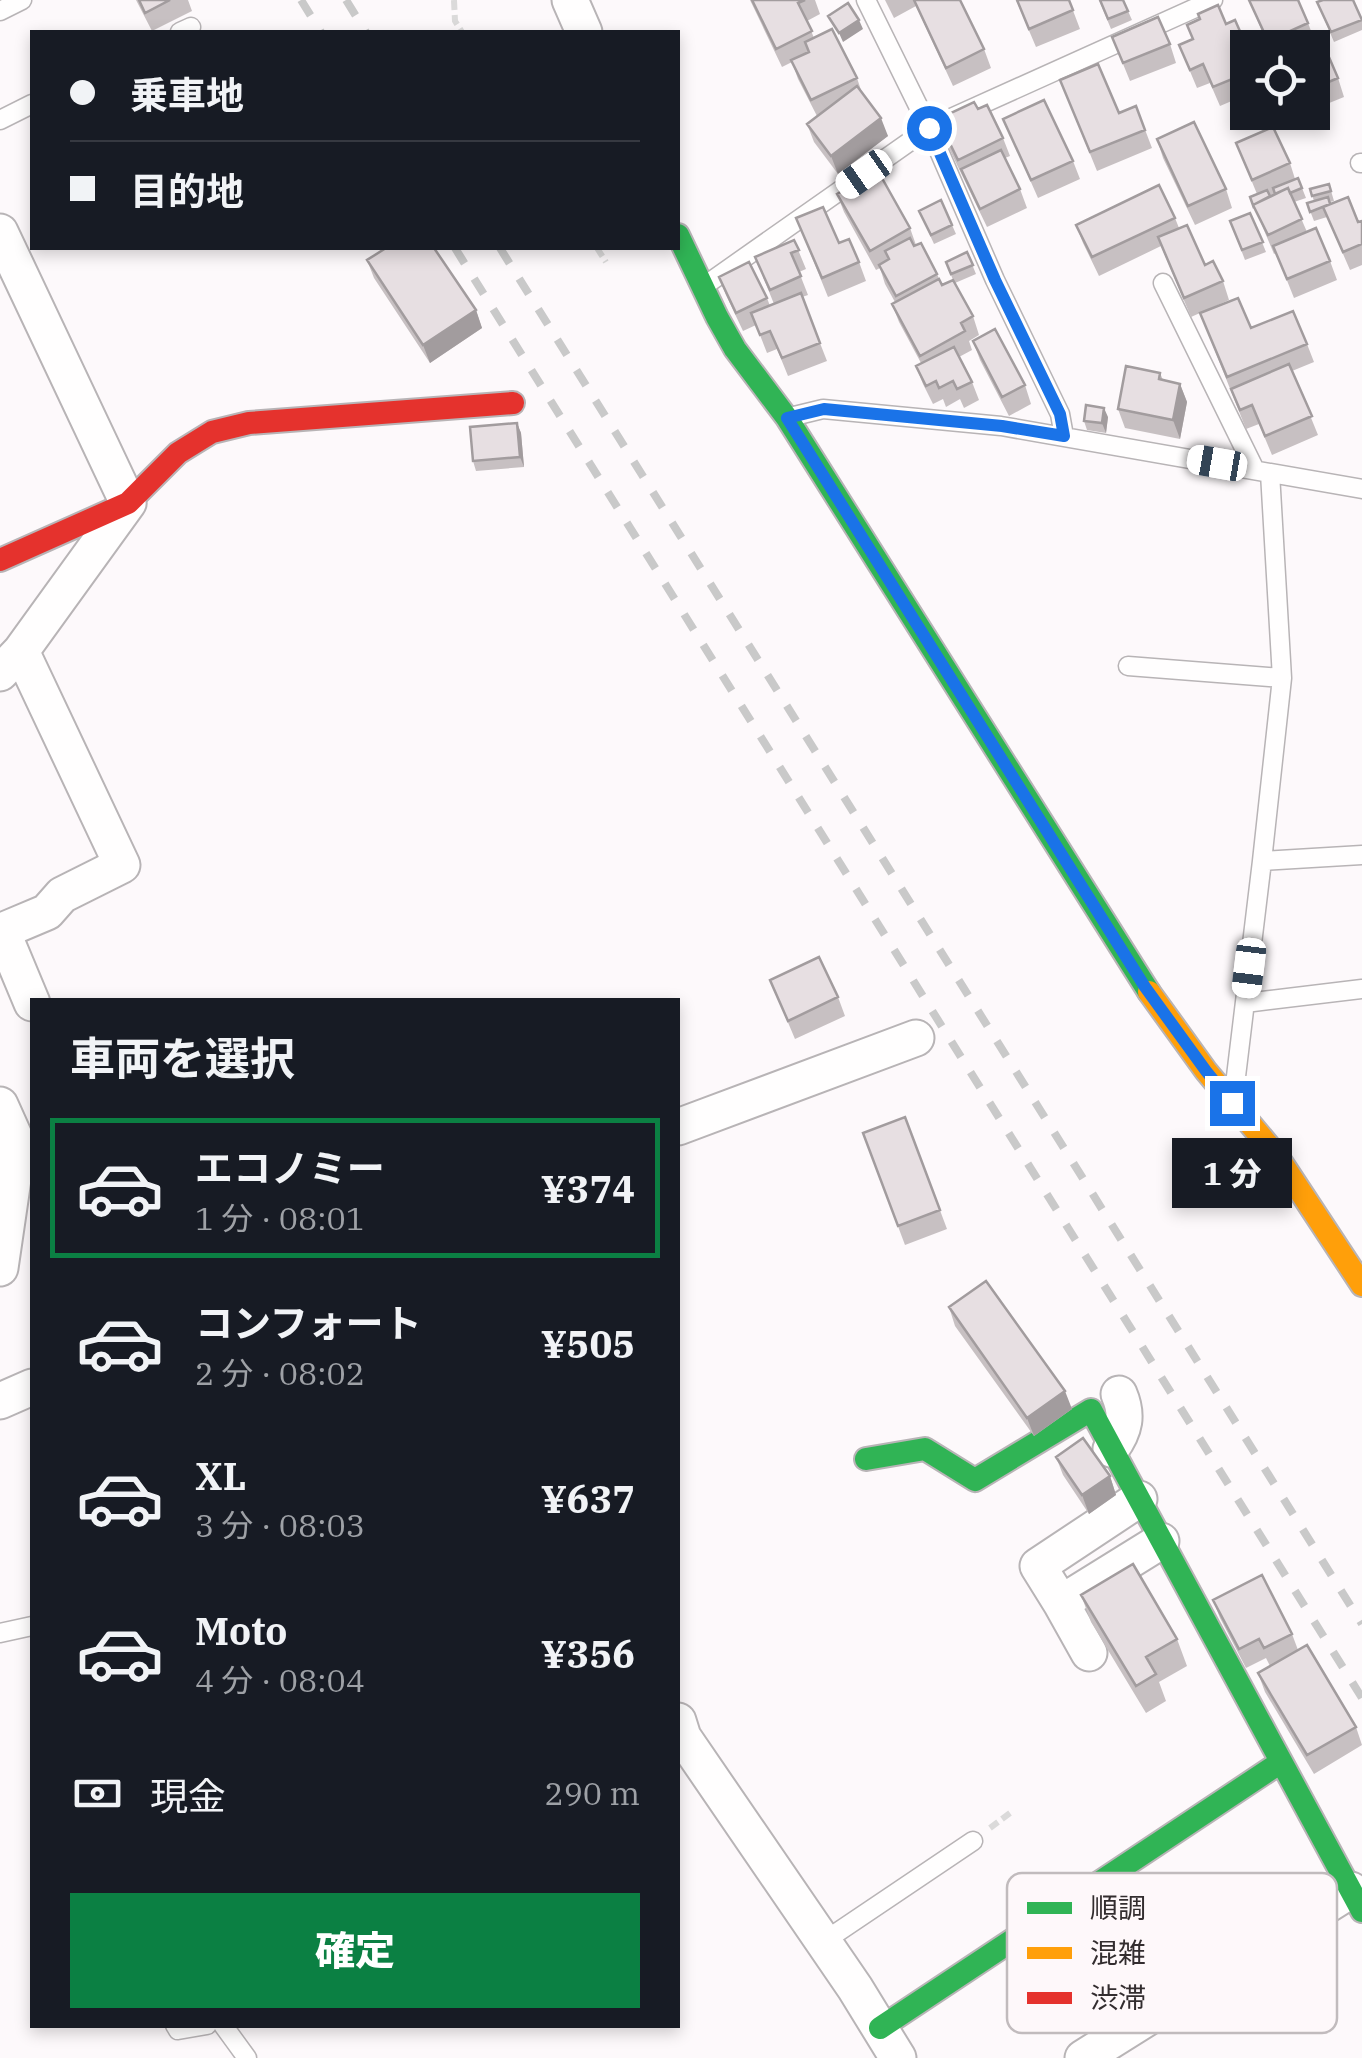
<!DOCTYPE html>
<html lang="ja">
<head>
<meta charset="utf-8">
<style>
	:root { --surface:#171b24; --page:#242831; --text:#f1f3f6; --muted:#9ea1a6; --line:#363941; --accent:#0b8043 }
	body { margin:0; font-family:"IBM Plex Serif","Noto Sans JP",serif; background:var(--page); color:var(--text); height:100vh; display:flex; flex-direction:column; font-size:38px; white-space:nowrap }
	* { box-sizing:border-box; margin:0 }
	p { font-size:32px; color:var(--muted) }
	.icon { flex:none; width:55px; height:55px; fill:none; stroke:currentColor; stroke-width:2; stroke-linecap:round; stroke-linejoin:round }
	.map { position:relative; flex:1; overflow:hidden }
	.details { position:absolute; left:30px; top:998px; width:650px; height:1030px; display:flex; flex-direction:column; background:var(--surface); border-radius:0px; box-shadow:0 5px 15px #0003 }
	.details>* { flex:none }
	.banner { position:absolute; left:30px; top:30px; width:650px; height:220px; border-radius:0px; box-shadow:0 5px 15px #0003; display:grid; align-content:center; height:220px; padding:0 40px; background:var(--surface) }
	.controls { position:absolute; left:1230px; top:30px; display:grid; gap:20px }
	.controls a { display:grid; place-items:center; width:100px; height:100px; border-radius:0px; background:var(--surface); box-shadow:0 5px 15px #0003; font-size:50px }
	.end { position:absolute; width:45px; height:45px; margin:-22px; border:12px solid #1a73e8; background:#fff; box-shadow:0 0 0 5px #fff }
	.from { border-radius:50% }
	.bubble { position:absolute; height:70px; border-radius:0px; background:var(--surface); box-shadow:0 5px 15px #0003; font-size:32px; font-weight:800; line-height:70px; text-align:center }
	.car { position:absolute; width:30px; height:60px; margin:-30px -15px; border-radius:12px; box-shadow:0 0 8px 2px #0007; background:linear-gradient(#fff 24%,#345 0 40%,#fff 0 76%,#345 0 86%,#fff 0) }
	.banner b { display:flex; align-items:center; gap:35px; height:95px; font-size:38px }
	.banner b+b { border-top:2px solid var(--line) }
	.banner i { width:25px; height:25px; background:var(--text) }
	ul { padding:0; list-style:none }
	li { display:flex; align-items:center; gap:30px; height:140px; margin:0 20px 15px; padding:0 20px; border:5px solid transparent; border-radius:0px }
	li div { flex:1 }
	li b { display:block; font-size:38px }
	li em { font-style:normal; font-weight:800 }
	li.active { border-color:var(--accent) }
	li>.icon { width:90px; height:90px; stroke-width:1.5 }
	h2 { padding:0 40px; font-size:45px; line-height:120px }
	.pay { display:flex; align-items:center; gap:25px; height:110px; padding:0 40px; font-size:38px }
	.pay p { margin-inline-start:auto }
	.button { display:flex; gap:20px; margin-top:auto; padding:20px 40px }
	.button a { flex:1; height:115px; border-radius:0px; background:var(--accent); color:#fff; font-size:40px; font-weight:800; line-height:115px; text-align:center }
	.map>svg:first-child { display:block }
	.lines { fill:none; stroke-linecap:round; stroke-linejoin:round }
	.lane-casing { stroke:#b8b4b6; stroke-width:21 }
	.street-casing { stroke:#b8b4b6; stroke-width:39 }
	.fast-casing { stroke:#b8b4b6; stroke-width:26 }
	.slow-casing { stroke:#b8b4b6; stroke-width:26 }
	.jam-casing { stroke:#b8b4b6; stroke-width:26 }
	.path { stroke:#dbdada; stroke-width:6; stroke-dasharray:10 5; stroke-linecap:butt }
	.lane { stroke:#fffefe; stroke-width:18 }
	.street { stroke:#fffefe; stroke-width:35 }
	.fast { stroke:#30b455; stroke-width:22 }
	.slow { stroke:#ff9f0a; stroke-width:22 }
	.jam { stroke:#e5322d; stroke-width:22 }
	.rail { stroke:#c9c9c9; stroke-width:8; stroke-dasharray:18 18; stroke-linecap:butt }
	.wall { fill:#c7c0c2 }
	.shaded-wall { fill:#a29c9e }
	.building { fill:#e7dfe2; stroke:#a29c9e; stroke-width:2.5 }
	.route { stroke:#1a73e8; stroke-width:12 }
	.key { fill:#fef8fa; stroke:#c1bbbd; stroke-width:2.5 }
	.key-label { font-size:28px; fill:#332d2f }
</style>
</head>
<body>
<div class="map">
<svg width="1362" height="2058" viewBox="0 0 1362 2058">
	<rect width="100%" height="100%" fill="#fdf9fb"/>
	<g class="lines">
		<!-- lane casing -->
		<g class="lane-casing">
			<path id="lane" d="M 866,0 L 929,128 L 995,280 L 1060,414 L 1064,436
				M 0,11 L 22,0
				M 180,32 L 191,27
				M 0,120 L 32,104
				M 1360,163 L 1362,163
				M 1163,283 L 1255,470
				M 707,284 L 929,128 L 1213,0
				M 790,417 L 823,409 L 1001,426 L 1362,489
				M 1128,666 L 1282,678
				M 1262,861 L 1282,678 L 1270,473
				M 1245,1003 L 1362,989
				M 1234,1093 L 1262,861 L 1362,855
				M 0,1633 L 32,1626
				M 823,1942 L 973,1841
				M 175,2025 L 178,2030 L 207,2025
				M 223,2025 L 247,2058"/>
		</g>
		<!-- street casing -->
		<g class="street-casing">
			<path id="street" d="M 570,0 L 584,32
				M 0,232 L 128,503 L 21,651 L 0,673
				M 21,651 L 122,865 L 62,895 L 47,912 L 2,931 L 32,1003
				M 0,1105 L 18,1145 L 0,1268
				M 678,1127 L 916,1038
				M 0,1401 L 32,1387
				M 1111,1449 C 1125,1430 1128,1415 1119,1394
				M 1139,1499 L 1038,1566 L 1061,1603 L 1161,1541
				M 1061,1603 L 1089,1653
				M 678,1721 L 683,1737 L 855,1988 L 898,2058
				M 1083,2058 L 1351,1890"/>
		</g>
		<!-- fast casing -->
		<g class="fast-casing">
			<path id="fast" d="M 678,235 L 717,317 L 735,349 L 787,418 L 1149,992
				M 866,1459 L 925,1449 L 975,1480 L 1091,1410 L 1362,1911
				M 880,2028 L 1281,1762"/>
		</g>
		<!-- slow casing -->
		<g class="slow-casing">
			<path id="slow" d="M 1149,992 L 1206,1071 L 1277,1156 L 1362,1285"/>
		</g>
		<!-- jam casing -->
		<g class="jam-casing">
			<path id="jam" d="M 0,560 L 128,503 L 178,453 L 212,432 L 249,423 L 513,403"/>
		</g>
		<!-- path -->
		<path class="path" d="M 454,0 L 455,21 L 462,32
			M 597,248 L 606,262
			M 990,1828 L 1014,1810"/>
		<!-- lane -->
		<use href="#lane" class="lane"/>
		<!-- street -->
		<use href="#street" class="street"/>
		<!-- fast -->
		<use href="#fast" class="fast"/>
		<!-- slow -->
		<use href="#slow" class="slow"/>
		<!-- jam -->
		<use href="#jam" class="jam"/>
		<!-- rail -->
		<path class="rail" d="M 301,0 L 321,32
			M 346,0 L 366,32
			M 455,248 L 1362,1698
			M 500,248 L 1362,1624"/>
	</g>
	<!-- wall -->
	<path class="wall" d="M 136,0 L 188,0 L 192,11 L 152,31 Z
		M 750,0 L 815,0 L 820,14 L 807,21 L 814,38 L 857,78 L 862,93 L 888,136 L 838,174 L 814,142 L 807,124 L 817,116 L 798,79 L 792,62 L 782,67 Z
		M 885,0 L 960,0 L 984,49 L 991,68 L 953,86 L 916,6 L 894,18 Z
		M 1016,0 L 1069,0 L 1080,29 L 1036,47 Z
		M 1099,0 L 1128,11 L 1132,20 L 1111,29 Z
		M 1249,0 L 1308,23 L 1313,36 L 1338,78 L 1344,97 L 1312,110 L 1312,48 L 1269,48 Z
		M 1353,0 L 1362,21 L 1362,30 L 1334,42 L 1317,2 Z
		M 1235,20 L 1248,52 L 1248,58 L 1242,60 L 1248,74 L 1248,94 L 1220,106 L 1210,83 L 1197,88 L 1179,45 Z
		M 1112,37 L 1170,44 L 1176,63 L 1130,81 Z
		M 1060,80 L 1119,113 L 1136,106 L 1152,148 L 1097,171 Z
		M 978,109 L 1003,138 L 1010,156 L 1005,158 L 1020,189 L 1027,208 L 987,227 L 944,138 L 938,119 Z
		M 1003,119 L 1073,161 L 1080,179 L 1038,198 Z
		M 1157,139 L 1226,189 L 1232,208 L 1195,225 L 1163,158 Z
		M 1236,143 L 1290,163 L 1295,179 L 1298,178 L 1306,198 L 1294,202 L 1307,232 L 1330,261 L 1337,280 L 1294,298 L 1276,253 L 1274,254 L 1250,197 L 1257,194 Z
		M 1329,184 L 1334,201 L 1330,202 L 1330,204 L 1358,222 L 1362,221 L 1362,265 L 1350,270 L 1327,217 L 1314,221 L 1307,203 L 1314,201 L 1310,189 Z
		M 837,194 L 910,228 L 916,245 L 937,274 L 942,285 L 953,280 L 946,262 L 967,252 L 976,274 L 955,283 L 973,316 L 979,335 L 969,341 L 972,350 L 959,357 L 972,382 L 979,400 L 964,408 L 960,399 L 946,407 L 943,399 L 933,404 L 923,384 L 916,366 L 921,363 L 899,322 L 892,304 L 895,302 L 885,284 L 880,268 L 876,270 L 844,212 Z
		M 919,211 L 952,225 L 956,234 L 934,244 Z
		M 1250,213 L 1266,252 L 1245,260 L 1230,221 Z
		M 796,218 L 839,243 L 859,262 L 866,281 L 828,297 Z
		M 1175,218 L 1179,228 L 1205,265 L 1223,281 L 1229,300 L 1191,317 L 1161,246 L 1099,276 L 1083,243 L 1076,225 Z
		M 794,240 L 806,269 L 799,272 L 808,295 L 802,297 L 827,361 L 788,376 L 777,349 L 767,353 L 756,325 L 743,331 L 726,295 L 719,277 L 767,298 L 770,306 L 774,304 L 755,257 Z
		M 367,260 L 476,310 L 482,328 L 430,363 L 374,278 Z
		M 1200,313 L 1307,344 L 1314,362 L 1292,371 L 1318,435 L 1272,455 L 1259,424 L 1246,429 Z
		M 973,341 L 1025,385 L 1031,404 L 1009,416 L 980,360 Z
		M 1160,373 L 1163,380 L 1180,384 L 1187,402 L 1180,439 L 1125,428 L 1118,409 Z
		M 1108,417 L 1106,433 L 1087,430 L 1084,421 Z
		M 517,423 L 521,433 L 524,467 L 476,471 L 473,461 Z
		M 770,980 L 838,997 L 845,1016 L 795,1039 Z
		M 905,1117 L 947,1229 L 905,1245 L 863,1133 Z
		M 949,1307 L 1072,1409 L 1034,1436 L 955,1326 Z
		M 1056,1457 L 1110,1476 L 1116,1495 L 1089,1514 L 1063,1475 Z
		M 1081,1595 L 1177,1639 L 1187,1666 L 1159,1682 L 1166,1701 L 1146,1713 L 1091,1622 Z
		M 1213,1600 L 1292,1634 L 1298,1650 L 1356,1727 L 1362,1745 L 1314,1774 L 1265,1692 L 1258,1673 L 1270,1666 L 1266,1658 L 1246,1668 L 1220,1618 Z"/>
	<!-- shaded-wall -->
	<path class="shaded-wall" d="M 859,20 L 863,29 L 843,42 L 839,33 Z
		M 881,118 L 888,136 L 838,174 L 831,156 Z
		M 476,310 L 482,328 L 430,363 L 423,345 Z
		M 1180,384 L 1187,402 L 1180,439 L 1173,420 Z
		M 1104,408 L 1108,417 L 1106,433 L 1102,423 Z
		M 517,423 L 521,433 L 524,467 L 520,457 Z
		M 1065,1391 L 1072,1409 L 1034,1436 L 1027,1418 Z
		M 1110,1476 L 1116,1495 L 1089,1514 L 1082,1495 Z"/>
	<!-- building -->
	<path class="building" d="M 139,0 L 170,0 L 145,13 Z
		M 752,0 L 805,0 L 798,3 L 812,31 L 776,49 Z
		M 914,0 L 960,0 L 984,49 L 946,68 Z
		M 1017,0 L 1069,0 L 1073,10 L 1029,29 Z
		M 1100,0 L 1123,0 L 1128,11 L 1108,19 Z
		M 1249,0 L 1298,0 L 1308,23 L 1268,41 Z
		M 1323,0 L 1353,0 L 1362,20 L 1331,32 L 1317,2 Z
		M 848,3 L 859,20 L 839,33 L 828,16 Z
		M 1218,5 L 1226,24 L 1235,20 L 1243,38 L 1234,42 L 1247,73 L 1213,87 L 1203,64 L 1190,70 L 1179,45 L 1193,39 L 1187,25 L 1200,19 L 1198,14 Z
		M 1158,17 L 1170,44 L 1123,63 L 1112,37 Z
		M 832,29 L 857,78 L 811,100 L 791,60 L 809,52 L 805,42 Z
		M 1319,34 L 1338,78 L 1312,89 L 1312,48 L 1287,48 Z
		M 1098,64 L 1119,113 L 1136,106 L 1145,130 L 1090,152 L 1060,80 Z
		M 857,86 L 881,118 L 831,156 L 807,124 Z
		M 1044,100 L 1073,161 L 1031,180 L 1003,119 Z
		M 974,102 L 978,109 L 987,105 L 1003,138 L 958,160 L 938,119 Z
		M 1194,122 L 1226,189 L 1188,206 L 1157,139 Z
		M 1273,127 L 1290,163 L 1252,180 L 1236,143 Z
		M 1001,150 L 1020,189 L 980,209 L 961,169 Z
		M 878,171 L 910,228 L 870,251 L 837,194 Z
		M 1298,178 L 1302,188 L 1290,193 L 1288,188 L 1275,194 L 1273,188 Z
		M 1329,184 L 1331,191 L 1312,196 L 1310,189 Z
		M 1159,185 L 1175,218 L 1092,257 L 1076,225 Z
		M 1288,188 L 1302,219 L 1268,235 L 1253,205 Z
		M 1267,190 L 1270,196 L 1253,205 L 1254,208 L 1250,197 Z
		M 1328,197 L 1330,204 L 1310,212 L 1307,203 Z
		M 1348,197 L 1358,222 L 1362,221 L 1362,244 L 1343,252 L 1323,207 Z
		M 941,200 L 952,225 L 931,235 L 919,211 Z
		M 823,207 L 839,243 L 849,239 L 859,262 L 822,278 L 796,218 Z
		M 1250,213 L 1263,242 L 1242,250 L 1230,221 Z
		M 1187,225 L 1205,265 L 1213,261 L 1223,281 L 1184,298 L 1158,237 Z
		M 1316,228 L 1330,261 L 1287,279 L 1273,246 Z
		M 910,238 L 914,246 L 921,243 L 937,274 L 896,296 L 879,265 L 889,259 L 885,251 Z
		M 794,240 L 799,250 L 791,253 L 801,276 L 770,290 L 755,257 Z
		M 386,248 L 434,248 L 476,310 L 423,345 L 367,260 Z
		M 967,252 L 973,265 L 951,274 L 946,262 Z
		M 749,262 L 767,298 L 736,313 L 719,277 Z
		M 939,279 L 942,285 L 953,280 L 973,316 L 961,323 L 965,331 L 920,356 L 892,304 Z
		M 801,293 L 820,343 L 782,358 L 770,331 L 760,335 L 751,313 Z
		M 1238,298 L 1251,328 L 1293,311 L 1307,344 L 1227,377 L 1200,313 Z
		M 995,329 L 1025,385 L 1002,397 L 973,341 Z
		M 954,347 L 972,382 L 957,389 L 953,381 L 939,388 L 936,381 L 926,386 L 916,366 Z
		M 1289,364 L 1312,416 L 1265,436 L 1252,405 L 1240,410 L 1231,389 Z
		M 1126,366 L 1160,373 L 1159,379 L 1180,384 L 1173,420 L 1118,409 Z
		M 1086,405 L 1104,408 L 1102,423 L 1084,421 Z
		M 517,423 L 520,457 L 473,461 L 470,427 Z
		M 819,957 L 838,997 L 788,1021 L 770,980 Z
		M 905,1117 L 940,1210 L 898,1226 L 863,1133 Z
		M 986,1281 L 1065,1391 L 1027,1418 L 949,1307 Z
		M 1083,1438 L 1110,1476 L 1082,1495 L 1056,1457 Z
		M 1133,1564 L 1177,1639 L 1146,1657 L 1156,1674 L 1136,1686 L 1081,1595 Z
		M 1262,1575 L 1292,1634 L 1264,1648 L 1259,1639 L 1239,1649 L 1213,1600 Z
		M 1307,1645 L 1356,1727 L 1307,1755 L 1258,1673 Z"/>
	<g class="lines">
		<!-- route -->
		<path class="route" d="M 929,128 L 995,280 L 1060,414 L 1064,436 L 1002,426 L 824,409 L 787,418 L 1145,987 L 1206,1071 L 1232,1103"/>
	</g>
	<!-- legend -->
	<rect x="1007" y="1873" width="330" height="160" rx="15" class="key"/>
	<rect x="1027" y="1902" width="45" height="12" fill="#30b455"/>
	<rect x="1027" y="1947" width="45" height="12" fill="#ff9f0a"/>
	<rect x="1027" y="1992" width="45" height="12" fill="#e5322d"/>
	<g class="key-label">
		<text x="1090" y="1918">順調</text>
		<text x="1090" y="1963">混雑</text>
		<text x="1090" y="2008">渋滞</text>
	</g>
</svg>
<div class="controls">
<a><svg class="icon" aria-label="locate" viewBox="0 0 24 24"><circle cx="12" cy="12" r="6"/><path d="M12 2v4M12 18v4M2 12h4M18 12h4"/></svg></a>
</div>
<i class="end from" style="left:929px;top:128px"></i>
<i class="end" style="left:1232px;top:1103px"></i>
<div class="bubble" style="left:1172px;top:1138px;width:120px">1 分</div>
<i class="car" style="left:864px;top:174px;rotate:235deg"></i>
<i class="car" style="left:1217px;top:463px;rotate:280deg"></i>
<i class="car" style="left:1249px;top:968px;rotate:187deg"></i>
<div class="banner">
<b><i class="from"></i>乗車地</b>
<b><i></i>目的地</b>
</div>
<section class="details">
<h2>車両を選択</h2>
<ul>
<li class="active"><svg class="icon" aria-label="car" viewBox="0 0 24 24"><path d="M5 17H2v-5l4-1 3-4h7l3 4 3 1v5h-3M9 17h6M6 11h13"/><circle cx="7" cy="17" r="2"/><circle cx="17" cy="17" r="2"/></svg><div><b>エコノミー</b><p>1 分 · 08:01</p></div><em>¥374</em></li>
<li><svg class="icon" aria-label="car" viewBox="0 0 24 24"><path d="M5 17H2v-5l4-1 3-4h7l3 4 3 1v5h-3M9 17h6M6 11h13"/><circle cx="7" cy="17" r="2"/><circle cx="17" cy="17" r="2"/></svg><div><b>コンフォート</b><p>2 分 · 08:02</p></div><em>¥505</em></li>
<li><svg class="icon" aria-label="car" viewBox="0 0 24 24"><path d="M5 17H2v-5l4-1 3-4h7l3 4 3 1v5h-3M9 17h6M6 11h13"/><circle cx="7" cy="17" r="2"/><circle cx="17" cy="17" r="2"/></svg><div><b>XL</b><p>3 分 · 08:03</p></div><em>¥637</em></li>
<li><svg class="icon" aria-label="car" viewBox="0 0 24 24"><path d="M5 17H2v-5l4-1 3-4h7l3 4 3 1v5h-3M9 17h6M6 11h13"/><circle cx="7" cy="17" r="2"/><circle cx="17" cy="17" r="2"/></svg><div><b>Moto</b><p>4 分 · 08:04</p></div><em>¥356</em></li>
</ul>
<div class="pay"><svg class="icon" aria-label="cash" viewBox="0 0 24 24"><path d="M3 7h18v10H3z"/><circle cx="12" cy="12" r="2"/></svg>現金<p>290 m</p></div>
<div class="button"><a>確定</a></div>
</section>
</div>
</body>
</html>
